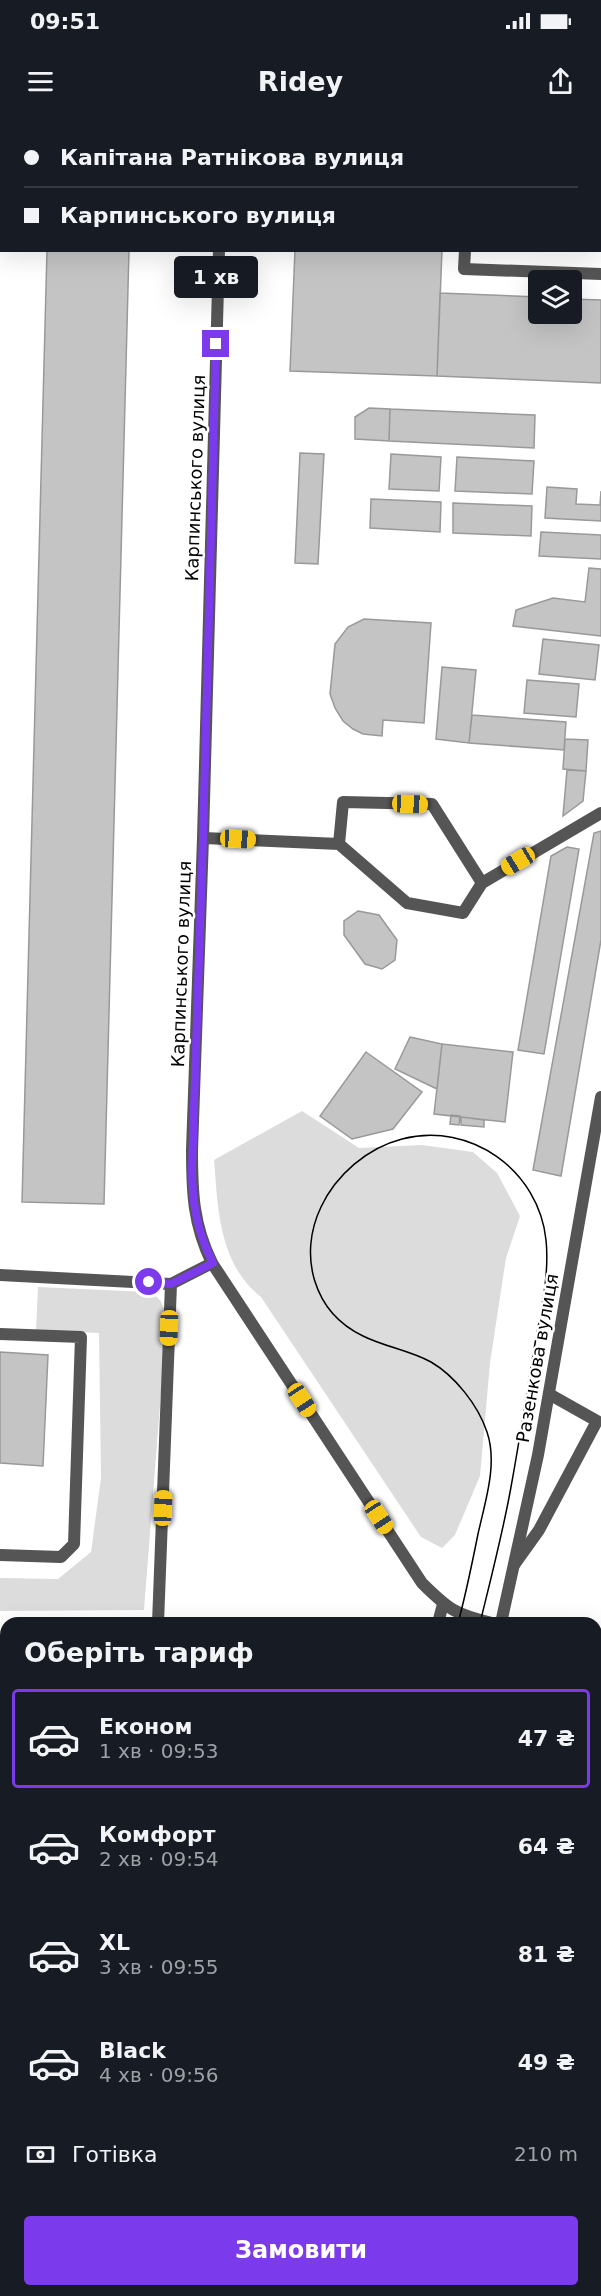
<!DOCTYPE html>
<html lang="uk">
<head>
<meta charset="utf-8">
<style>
	:root { --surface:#171b24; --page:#20242c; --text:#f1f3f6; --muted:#9ea1a6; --line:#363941; --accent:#7c3aed }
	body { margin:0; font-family:"DejaVu Sans",sans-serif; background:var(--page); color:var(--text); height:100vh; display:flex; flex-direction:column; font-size:22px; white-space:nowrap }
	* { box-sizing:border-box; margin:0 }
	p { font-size:20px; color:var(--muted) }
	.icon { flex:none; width:33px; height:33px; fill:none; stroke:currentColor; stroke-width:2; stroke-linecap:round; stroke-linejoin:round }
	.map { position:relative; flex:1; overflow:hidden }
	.side { position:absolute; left:0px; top:1497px; width:602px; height:680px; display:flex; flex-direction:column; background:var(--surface); border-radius:18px 18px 0 0; box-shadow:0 6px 24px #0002 }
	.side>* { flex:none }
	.guide { position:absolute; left:0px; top:0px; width:602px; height:132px; box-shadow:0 6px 24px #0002; display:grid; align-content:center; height:132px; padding:0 24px; background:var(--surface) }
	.controls { position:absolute; left:528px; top:150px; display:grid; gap:12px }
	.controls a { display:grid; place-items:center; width:54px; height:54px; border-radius:6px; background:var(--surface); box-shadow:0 6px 24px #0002; font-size:30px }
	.end { position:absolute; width:27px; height:27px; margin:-14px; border:8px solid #7c3aed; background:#fff; box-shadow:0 0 0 3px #fff }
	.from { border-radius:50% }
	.bubble { position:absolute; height:42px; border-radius:6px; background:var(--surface); box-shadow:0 6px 24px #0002; font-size:20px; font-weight:700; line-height:42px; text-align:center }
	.car { position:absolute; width:18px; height:36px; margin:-18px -9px; border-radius:8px; box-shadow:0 0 4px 2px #0007; background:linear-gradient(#f5c518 24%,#345 0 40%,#f5c518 0 76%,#345 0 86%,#f5c518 0) }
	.guide b { display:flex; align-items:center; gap:21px; height:57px; font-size:22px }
	.guide b+b { border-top:2px solid var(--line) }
	.guide i { width:15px; height:15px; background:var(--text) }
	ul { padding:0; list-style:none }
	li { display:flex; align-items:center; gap:18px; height:99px; margin:0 12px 9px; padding:0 12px; border:3px solid transparent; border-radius:6px }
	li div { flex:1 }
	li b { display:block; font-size:22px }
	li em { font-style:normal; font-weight:700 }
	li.current { border-color:var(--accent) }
	li>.icon { width:54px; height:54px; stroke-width:1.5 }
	h2 { padding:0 24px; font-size:27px; line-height:72px }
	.pay { display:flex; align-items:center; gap:15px; height:66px; padding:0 24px; font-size:22px }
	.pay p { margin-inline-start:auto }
	.primary-button { display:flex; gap:12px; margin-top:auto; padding:12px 24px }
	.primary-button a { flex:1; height:69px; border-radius:6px; background:var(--accent); color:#fff; font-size:24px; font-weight:700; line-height:69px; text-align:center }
	.status { display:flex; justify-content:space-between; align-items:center; height:42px; padding:0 30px; background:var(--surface); direction:ltr }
	.status svg { height:16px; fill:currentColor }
	header { display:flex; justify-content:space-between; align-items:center; height:78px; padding:0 24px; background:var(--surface); font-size:27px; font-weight:700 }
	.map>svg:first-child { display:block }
	.green { fill:#dcdcdc }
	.building { fill:#c4c4c4; stroke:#999; stroke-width:1.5 }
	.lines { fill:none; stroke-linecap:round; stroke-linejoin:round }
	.service { stroke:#555; stroke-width:12 }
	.minor { stroke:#555; stroke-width:12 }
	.tertiary { stroke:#555; stroke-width:12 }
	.tram { stroke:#000; stroke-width:1.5 }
	.route { stroke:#7c3aed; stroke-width:8 }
	.labels { text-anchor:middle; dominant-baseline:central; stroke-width:5; stroke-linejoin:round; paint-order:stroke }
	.street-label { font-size:18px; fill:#000; stroke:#fff }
</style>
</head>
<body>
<div class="status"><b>09:51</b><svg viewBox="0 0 49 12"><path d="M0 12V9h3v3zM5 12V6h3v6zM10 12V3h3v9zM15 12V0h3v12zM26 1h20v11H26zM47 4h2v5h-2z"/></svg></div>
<header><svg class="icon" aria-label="menu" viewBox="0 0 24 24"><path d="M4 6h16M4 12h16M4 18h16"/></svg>Ridey<svg class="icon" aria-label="share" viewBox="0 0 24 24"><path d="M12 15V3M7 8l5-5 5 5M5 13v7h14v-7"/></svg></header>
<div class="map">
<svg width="601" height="2176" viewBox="0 0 601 2176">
	<rect width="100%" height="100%" fill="#fff"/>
	<!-- green -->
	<path class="green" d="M 302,991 L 359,1028 L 422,1025 L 473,1032 L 497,1053 L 520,1096 L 506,1138 L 490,1243 L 480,1356 L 455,1415 L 442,1428 L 421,1417 L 261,1177 C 219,1144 218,1089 214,1040 Z
		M 38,1167 L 147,1172 C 165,1177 165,1192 166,1208 L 144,1490 L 0,1491 L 0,1458 L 58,1459 L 91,1432 L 101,1358 L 99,1213 L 36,1210 Z
		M 596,1617 L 601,1619 L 601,1887 L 596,1887 Z"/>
	<!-- building -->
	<path class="building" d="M 300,0 L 447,0 L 300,2 Z
		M 47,130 L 129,130 L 104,1084 L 22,1082 Z
		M 295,130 L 442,130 L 437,256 L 290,251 Z
		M 440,173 L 538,177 L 538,194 L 572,194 L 572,179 L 601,180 L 601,263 L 437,256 Z
		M 369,288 L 390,289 L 389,321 L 355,319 L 355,297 Z
		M 390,289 L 535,295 L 534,328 L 389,321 Z
		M 300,333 L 324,334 L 318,444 L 295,443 Z
		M 391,334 L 441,337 L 439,371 L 389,369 Z
		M 457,337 L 534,341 L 532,374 L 455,371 Z
		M 547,367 L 577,369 L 576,384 L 600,385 L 601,371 L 601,401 L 545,398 Z
		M 371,379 L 441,382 L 440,412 L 370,408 Z
		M 453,383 L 532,386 L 531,416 L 453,413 Z
		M 541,412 L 601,415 L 601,439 L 539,436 Z
		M 589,448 L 601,449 L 601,516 L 513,506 L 516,490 L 553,478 L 585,482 Z
		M 364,499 L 431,503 L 424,603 L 383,600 L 382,616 L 363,614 L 353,609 L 343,601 L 335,588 L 330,574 L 335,524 L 348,507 Z
		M 543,519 L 599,525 L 595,560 L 539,554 Z
		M 442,547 L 476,550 L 469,623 L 436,619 Z
		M 527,560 L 579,564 L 576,597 L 524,593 Z
		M 472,595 L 566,602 L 564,630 L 469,623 Z
		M 565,619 L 588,620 L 586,651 L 563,649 Z
		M 567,650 L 586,651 L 583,681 L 563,696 Z
		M 601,711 L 601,820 L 561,1056 L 533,1050 L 594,713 Z
		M 567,727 L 579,729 L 544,934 L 518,930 L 551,736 Z
		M 358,791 L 379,795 L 397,820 L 395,840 L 382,849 L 365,844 L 344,815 L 344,801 Z
		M 410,917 L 442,924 L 437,969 L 395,949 Z
		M 442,924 L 513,932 L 505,1002 L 434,994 Z
		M 366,932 L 422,972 L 393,1009 L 352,1019 L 320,996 Z
		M 451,995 L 460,996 L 459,1005 L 450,1004 Z
		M 461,997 L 484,1000 L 484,1007 L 461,1005 Z
		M 0,1232 L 48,1235 L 43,1346 L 0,1343 Z
		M 601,1511 L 601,1550 L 596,1549 L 596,1535 Z
		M 0,1576 L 6,1576 L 6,1782 L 0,1782 Z
		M 0,1789 L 6,1789 L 6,2003 L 3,2037 L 0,2037 Z
		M 596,1960 L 601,1960 L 601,2176 L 586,2176 L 586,2170 L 596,2170 Z"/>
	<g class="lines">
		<!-- service -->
		<path class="service" d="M 237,0 L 278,2
			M 0,2 L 6,0
			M 600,13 L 601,13
			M 465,130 L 464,149 L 601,154
			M 203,718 L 339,724 L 407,783 L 463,793 L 482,763 L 432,684 L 343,682 L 339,724
			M 482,763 L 601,693
			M 0,1214 L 81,1217 L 74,1424 L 61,1437 L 0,1435
			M 514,1445 L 539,1410 L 597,1301 L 549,1274"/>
		<!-- minor -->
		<path class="minor" d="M 0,1155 L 171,1164 L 212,1143
			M 158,1503 L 171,1164
			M 0,1535 L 6,1535
			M 455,2170 L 462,2176"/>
		<!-- tertiary -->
		<path class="tertiary" d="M 222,2 L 222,0
			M 219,130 L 203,718 L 192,1030 C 192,1072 193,1104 212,1143 L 422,1463 C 448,1489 456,1495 492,1503
			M 438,1503 L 443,1484
			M 501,1503 L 538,1335 L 601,977
			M 73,2176 L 79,2170
			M 159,2176 L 164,2170"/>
		<!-- tram -->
		<path class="tram" d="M 458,1503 C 466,1474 472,1444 478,1414 C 485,1382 498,1344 487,1312 C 478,1285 455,1256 431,1242 C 409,1230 385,1227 363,1216 C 313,1192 298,1135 321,1087 C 336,1055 367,1028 402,1019 C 471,1001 539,1051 546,1120 C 550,1158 539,1198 533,1235 C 526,1279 519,1323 511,1367 C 503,1412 491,1458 480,1503
			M 105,2176 L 110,2170
			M 135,2176 L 139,2170"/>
	</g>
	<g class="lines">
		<!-- route -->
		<path class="route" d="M 149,1162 L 171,1164 L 213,1143 C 197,1112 192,1083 192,1048 L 203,718 L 216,224"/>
	</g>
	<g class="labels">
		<!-- street labels -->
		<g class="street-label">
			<text transform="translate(195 358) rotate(-88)">Карпинського вулиця</text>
			<text transform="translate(181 844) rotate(-88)">Карпинського вулиця</text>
			<text transform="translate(537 1238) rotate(-80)">Разенкова вулиця</text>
		</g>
	</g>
</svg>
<div class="controls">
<a><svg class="icon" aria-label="layers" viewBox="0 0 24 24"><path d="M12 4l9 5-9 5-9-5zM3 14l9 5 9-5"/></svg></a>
</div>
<i class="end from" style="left:149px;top:1162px"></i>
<i class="end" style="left:216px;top:224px"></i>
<div class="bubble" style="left:174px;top:136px;width:84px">1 хв</div>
<i class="car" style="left:410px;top:684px;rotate:92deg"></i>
<i class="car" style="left:238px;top:719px;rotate:93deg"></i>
<i class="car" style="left:518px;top:741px;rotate:239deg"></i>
<i class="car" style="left:169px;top:1208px;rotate:182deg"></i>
<i class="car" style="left:302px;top:1280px;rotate:147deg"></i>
<i class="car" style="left:163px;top:1388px;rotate:2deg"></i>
<i class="car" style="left:379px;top:1397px;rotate:147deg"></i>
<div class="guide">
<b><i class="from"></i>Капітана Ратнікова вулиця</b>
<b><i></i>Карпинського вулиця</b>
</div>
<section class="side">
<h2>Оберіть тариф</h2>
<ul>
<li class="current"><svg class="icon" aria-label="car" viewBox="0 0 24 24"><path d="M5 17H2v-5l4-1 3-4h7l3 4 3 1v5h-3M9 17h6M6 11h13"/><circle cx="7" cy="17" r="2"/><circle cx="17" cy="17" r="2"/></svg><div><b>Економ</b><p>1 хв · 09:53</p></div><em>47 ₴</em></li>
<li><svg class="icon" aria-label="car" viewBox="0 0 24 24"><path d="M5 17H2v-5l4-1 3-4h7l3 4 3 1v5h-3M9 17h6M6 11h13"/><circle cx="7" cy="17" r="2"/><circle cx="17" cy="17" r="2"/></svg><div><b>Комфорт</b><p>2 хв · 09:54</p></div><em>64 ₴</em></li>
<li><svg class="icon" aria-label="car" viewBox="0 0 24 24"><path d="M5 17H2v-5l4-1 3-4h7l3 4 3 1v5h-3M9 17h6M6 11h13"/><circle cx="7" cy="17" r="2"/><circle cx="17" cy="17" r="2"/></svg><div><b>XL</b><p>3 хв · 09:55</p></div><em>81 ₴</em></li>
<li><svg class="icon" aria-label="car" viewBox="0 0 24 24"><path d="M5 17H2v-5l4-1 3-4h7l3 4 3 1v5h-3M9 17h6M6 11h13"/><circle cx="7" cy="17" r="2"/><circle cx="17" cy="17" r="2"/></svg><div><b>Black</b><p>4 хв · 09:56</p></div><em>49 ₴</em></li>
</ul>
<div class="pay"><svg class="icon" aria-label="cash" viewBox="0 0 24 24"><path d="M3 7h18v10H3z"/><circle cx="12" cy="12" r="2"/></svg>Готівка<p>210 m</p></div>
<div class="primary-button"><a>Замовити</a></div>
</section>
</div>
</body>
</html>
